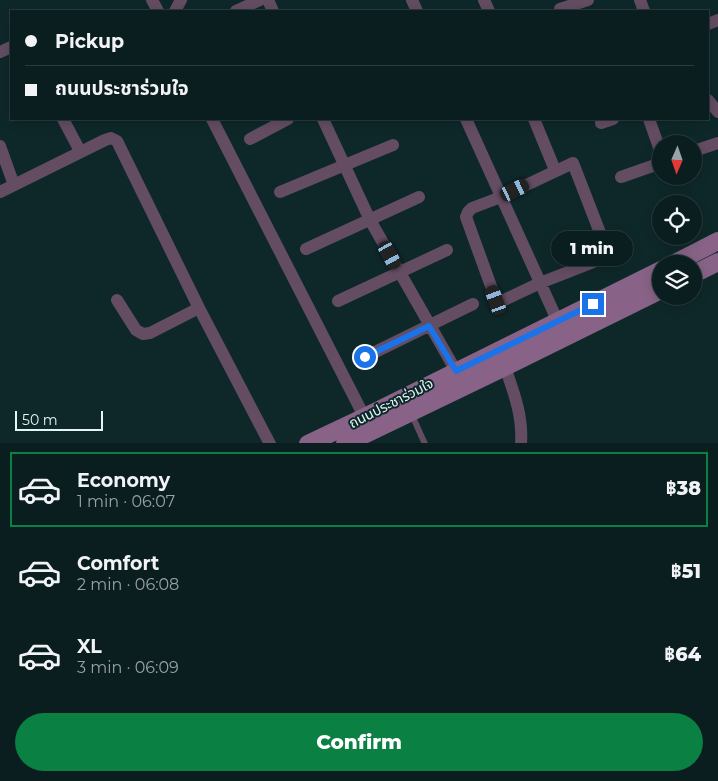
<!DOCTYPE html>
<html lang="en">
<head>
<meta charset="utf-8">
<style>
	:root { --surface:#0a1e20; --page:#182b2d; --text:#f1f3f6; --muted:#99a2a5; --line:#2a3c3e; --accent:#0b8043 }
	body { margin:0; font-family:Montserrat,"Noto Sans Thai",sans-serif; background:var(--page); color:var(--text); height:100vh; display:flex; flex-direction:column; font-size:19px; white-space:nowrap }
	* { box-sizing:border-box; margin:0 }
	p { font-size:16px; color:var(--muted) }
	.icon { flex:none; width:28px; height:28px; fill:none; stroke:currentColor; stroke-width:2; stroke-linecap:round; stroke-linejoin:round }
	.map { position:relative; height:443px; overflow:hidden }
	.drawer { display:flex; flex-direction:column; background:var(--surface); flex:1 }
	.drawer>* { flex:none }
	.guide { position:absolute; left:10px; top:10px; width:699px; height:110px; border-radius:0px; box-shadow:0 2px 12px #0003,0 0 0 1px var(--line); display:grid; align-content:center; height:110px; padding:0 15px; background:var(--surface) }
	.needle { width:32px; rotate:182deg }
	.controls { position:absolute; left:652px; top:135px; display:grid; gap:10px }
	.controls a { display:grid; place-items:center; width:50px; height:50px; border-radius:50%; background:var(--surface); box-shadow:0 2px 12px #0003,0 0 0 1px var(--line); font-size:25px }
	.scale { position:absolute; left:15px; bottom:12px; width:88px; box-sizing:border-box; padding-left:5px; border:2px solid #e5f4f5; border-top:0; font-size:14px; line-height:18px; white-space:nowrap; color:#e5f4f5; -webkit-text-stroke:4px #0e282a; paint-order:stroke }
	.end { position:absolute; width:22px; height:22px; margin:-11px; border:6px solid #1a73e8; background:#fff; box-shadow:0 0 0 2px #fff }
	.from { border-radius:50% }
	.bubble { position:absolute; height:35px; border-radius:18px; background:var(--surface); box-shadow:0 2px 12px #0003,0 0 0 1px var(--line); font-size:16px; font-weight:800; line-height:35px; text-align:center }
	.car { position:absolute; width:15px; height:30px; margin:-15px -8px; border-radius:6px; box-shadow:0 0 4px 1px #0007; background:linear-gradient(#222 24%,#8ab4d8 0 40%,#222 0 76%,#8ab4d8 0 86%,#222 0) }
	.guide b { display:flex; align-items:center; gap:18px; height:48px; font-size:19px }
	.guide b+b { border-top:1px solid var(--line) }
	.guide i { width:12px; height:12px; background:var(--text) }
	ul { padding:9px 0 0; list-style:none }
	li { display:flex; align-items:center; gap:15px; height:75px; margin:0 10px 8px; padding:0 5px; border:2px solid transparent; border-radius:0px }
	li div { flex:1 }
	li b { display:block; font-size:19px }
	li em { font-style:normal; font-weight:800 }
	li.current { border-color:var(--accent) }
	li>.icon { width:45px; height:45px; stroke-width:1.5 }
	.action { display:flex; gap:10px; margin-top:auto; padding:10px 15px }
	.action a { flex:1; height:58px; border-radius:30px; background:var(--accent); color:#fff; font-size:20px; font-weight:800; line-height:58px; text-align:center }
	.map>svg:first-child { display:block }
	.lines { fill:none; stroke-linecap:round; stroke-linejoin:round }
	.lane { stroke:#644d63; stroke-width:6 }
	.street { stroke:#644d63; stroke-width:12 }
	.secondary { stroke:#886387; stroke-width:18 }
	.route { stroke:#1a73e8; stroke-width:6 }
	.labels { text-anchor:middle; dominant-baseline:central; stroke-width:4; stroke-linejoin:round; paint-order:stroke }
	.street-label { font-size:14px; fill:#e5f4f5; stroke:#0e282a }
</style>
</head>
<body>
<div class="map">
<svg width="718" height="444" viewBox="0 0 718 444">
	<rect width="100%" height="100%" fill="#0e282a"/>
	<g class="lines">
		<!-- lane -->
		<path class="lane" d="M 411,413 L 425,444"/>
		<!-- street -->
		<path class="street" d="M 152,0 L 158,11
			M 268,0 L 273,11
			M 412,0 L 417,11
			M 484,0 L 489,11
			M 640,0 L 644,11
			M 560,9 L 588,0
			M 175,11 L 181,0
			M 236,11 L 260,0
			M 708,24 L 718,20
			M 0,52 L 11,47
			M 708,100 L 718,112
			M 63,119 L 80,151
			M 212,119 L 368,424
			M 323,119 L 370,220 L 456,371
			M 466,119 L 558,322
			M 534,119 L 555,170
			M 649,119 L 661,153
			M 601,123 L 613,119
			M 250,139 L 288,119
			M 0,146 L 14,185
			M 694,151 L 718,143
			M 573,163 L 609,256 L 540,283 L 500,302 L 496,300 L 466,217 L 468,212 L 472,208 L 501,197 Z
			M 621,177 L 661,163
			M 0,192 L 105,140 L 111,138 L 117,141 L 199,308 L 270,444
			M 280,192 L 393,145
			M 306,249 L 419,197
			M 117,300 L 136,330 L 143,334 L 150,333 L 199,308
			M 338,301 L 447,250
			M 365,357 L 473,304
			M 505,367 C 514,393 523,416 521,444"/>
		<!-- secondary -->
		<path class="secondary" d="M 673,264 L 718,241
			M 694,274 L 718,262
			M 308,444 L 365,417 L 661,270
			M 345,444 L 505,367 L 661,290"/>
	</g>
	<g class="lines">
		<!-- route -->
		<path class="route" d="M 365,357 L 429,326 L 456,371 L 593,304"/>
	</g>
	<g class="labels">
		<!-- street labels -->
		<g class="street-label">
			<text transform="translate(391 403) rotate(-27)">ถนนประชาร่วมใจ</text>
		</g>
	</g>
</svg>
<div class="controls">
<a><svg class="needle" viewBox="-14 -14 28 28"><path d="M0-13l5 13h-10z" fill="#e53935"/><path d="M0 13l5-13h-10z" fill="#99a2a5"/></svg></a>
<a><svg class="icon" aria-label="locate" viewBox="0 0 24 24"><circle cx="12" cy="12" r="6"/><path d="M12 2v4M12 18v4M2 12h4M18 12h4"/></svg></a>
<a><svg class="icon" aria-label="layers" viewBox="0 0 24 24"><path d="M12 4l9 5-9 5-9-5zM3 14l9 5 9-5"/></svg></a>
</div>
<div class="scale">50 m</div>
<i class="end from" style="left:365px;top:357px"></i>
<i class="end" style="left:593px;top:304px"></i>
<div class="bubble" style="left:551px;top:231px;width:82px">1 min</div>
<i class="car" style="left:515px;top:190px;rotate:64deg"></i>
<i class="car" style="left:390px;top:255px;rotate:151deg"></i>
<i class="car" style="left:496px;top:300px;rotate:340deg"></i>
<div class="guide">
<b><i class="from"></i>Pickup</b>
<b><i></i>ถนนประชาร่วมใจ</b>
</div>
</div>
<section class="drawer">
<ul>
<li class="current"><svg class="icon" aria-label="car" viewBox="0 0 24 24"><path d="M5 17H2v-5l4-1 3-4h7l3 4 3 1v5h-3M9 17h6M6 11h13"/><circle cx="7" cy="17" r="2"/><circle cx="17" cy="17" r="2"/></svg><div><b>Economy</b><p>1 min · 06:07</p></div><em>฿38</em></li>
<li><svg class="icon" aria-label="car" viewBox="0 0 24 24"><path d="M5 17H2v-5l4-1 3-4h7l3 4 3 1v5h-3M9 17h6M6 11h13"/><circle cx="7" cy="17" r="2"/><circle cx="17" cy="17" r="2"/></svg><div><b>Comfort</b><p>2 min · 06:08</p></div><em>฿51</em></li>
<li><svg class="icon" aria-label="car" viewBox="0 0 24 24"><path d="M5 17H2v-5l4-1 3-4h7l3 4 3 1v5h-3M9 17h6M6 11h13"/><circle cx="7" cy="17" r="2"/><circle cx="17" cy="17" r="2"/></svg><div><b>XL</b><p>3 min · 06:09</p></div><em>฿64</em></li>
</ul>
<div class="action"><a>Confirm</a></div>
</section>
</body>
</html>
